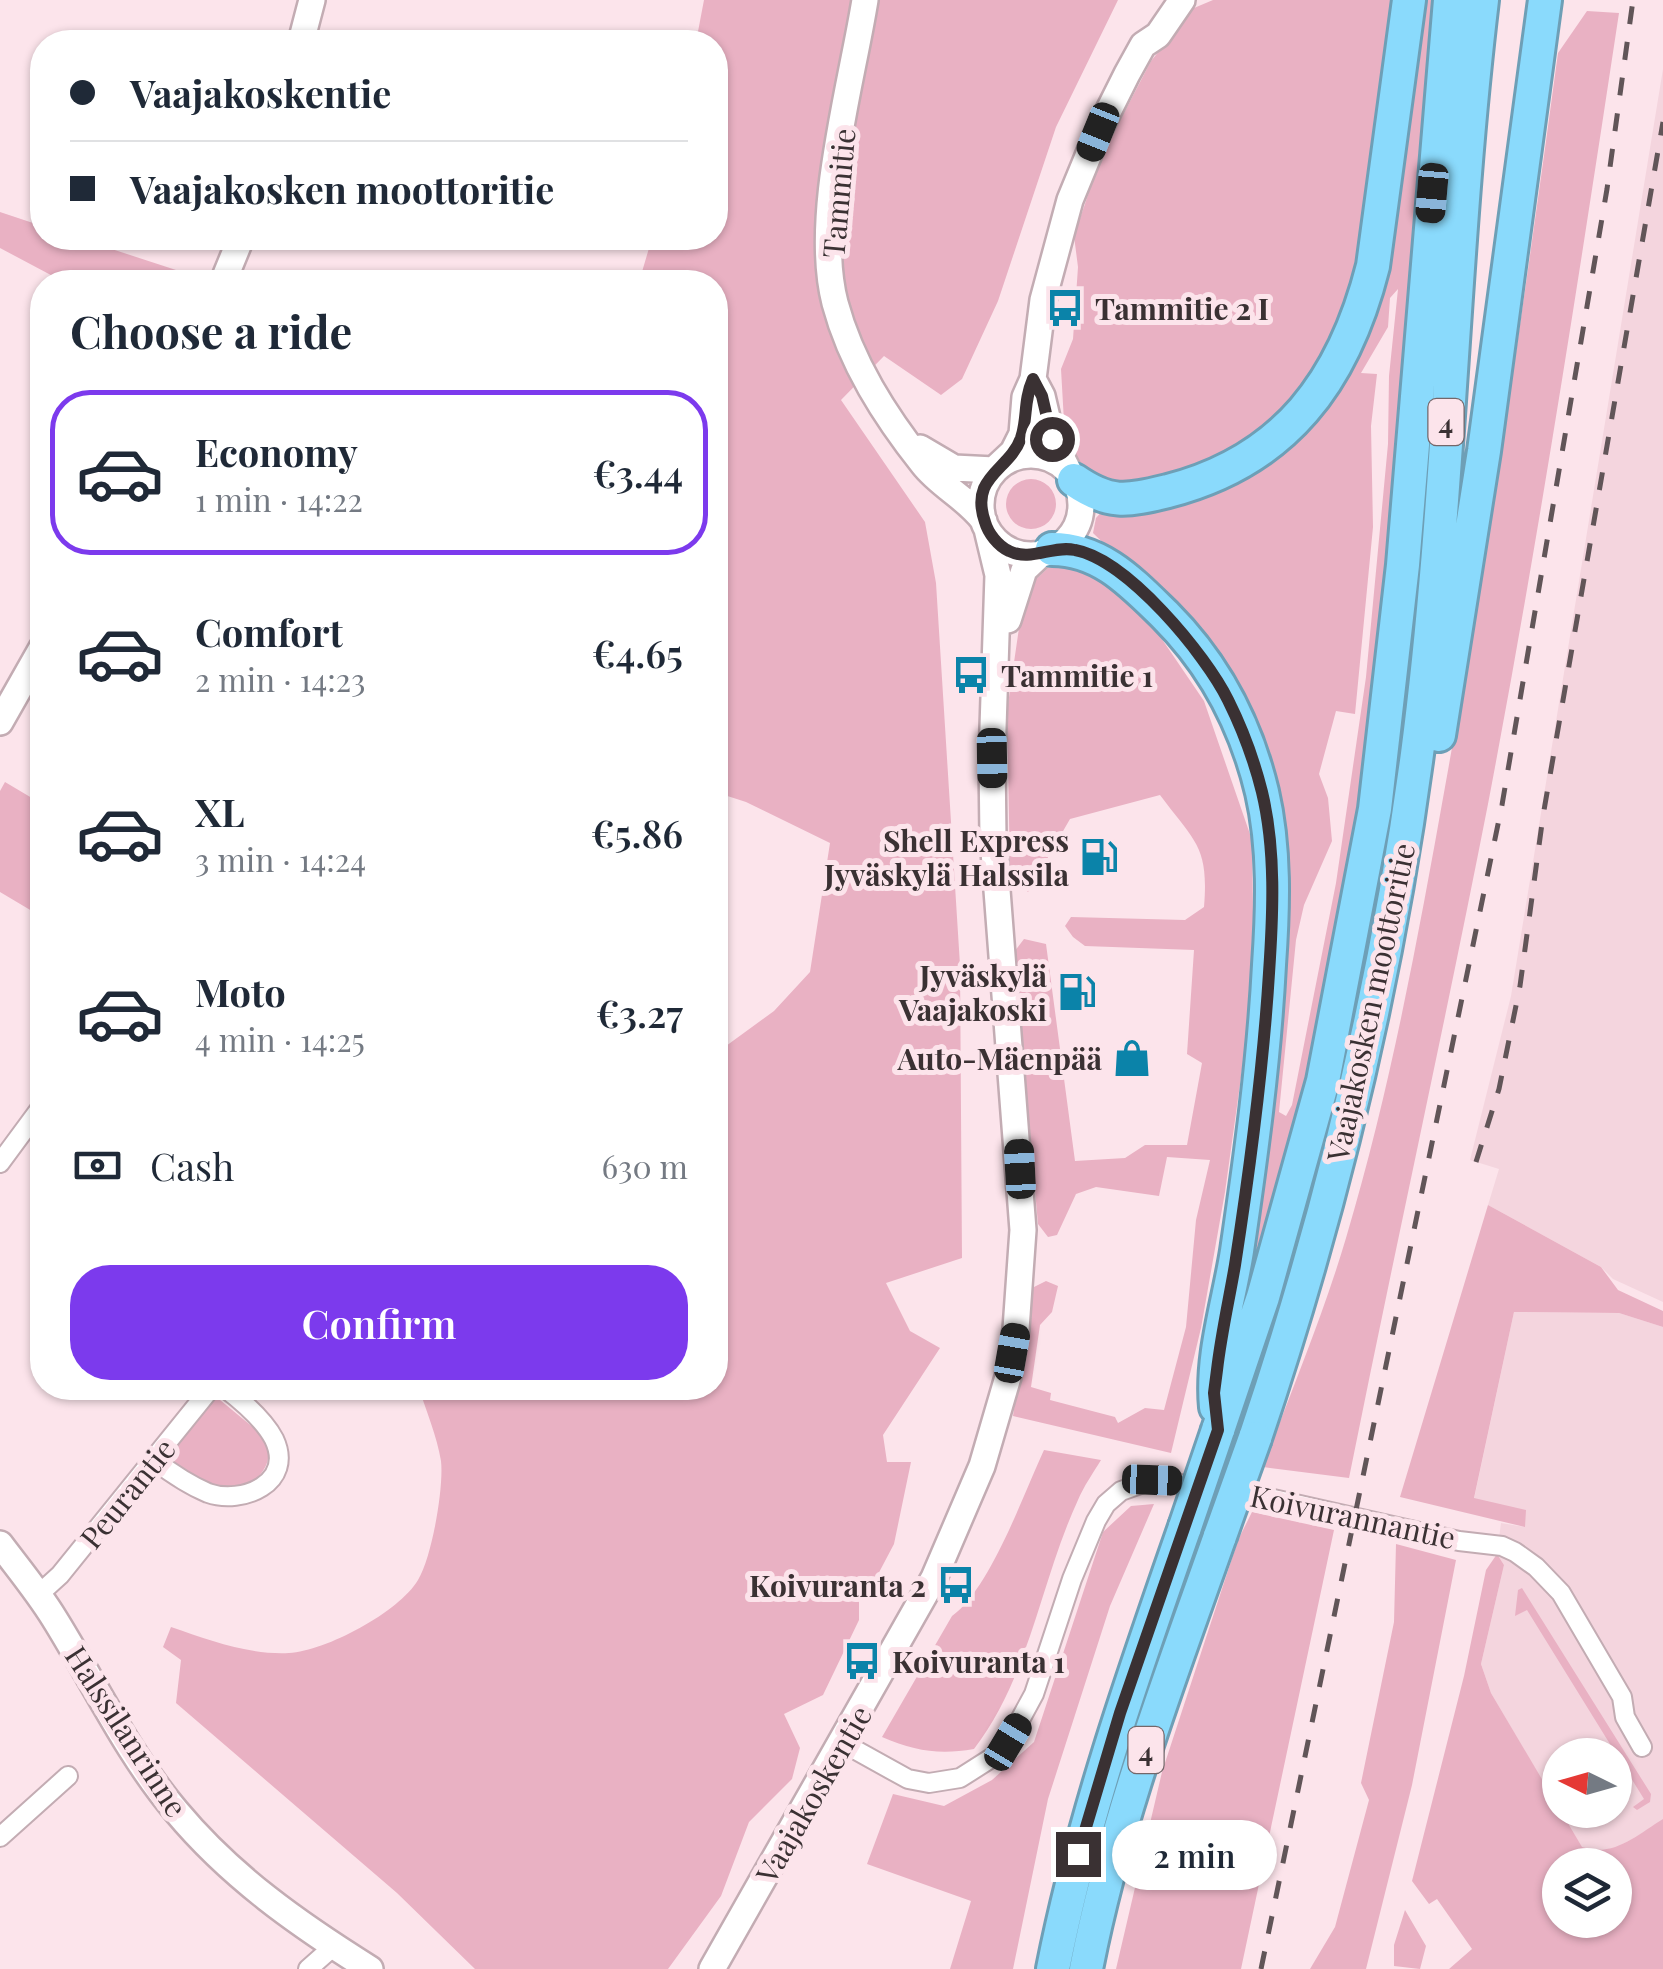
<!DOCTYPE html>
<html lang="en">
<head>
<meta charset="utf-8">
<style>
	:root { --surface:#fff; --page:#f6f6f7; --text:#1f2937; --muted:#747a83; --line:#e0e1e3; --accent:#7c3aed }
	body { margin:0; font-family:"Playfair Display",serif; background:var(--page); color:var(--text); height:100vh; display:flex; flex-direction:column; font-size:38px; white-space:nowrap }
	* { box-sizing:border-box; margin:0 }
	p { font-size:32px; color:var(--muted) }
	.icon { flex:none; width:55px; height:55px; fill:none; stroke:currentColor; stroke-width:2; stroke-linecap:round; stroke-linejoin:round }
	.map { position:relative; flex:1; overflow:hidden }
	.sheet { position:absolute; left:30px; top:270px; width:698px; height:1130px; display:flex; flex-direction:column; background:var(--surface); border-radius:40px; box-shadow:0 2px 8px #0004 }
	.sheet>* { flex:none }
	.banner { position:absolute; left:30px; top:30px; width:698px; height:220px; border-radius:40px; box-shadow:0 2px 8px #0004; display:grid; align-content:center; height:220px; padding:0 40px; background:var(--surface) }
	.needle { width:65px; rotate:275deg }
	.tools { position:absolute; left:1542px; top:1738px; display:grid; gap:20px }
	.tools a { display:grid; place-items:center; width:90px; height:90px; border-radius:50%; background:var(--surface); box-shadow:0 2px 8px #0004; font-size:50px }
	.end { position:absolute; width:45px; height:45px; margin:-22px; border:12px solid #3a3133; background:#fff; box-shadow:0 0 0 5px #fff }
	.from { border-radius:50% }
	.bubble { position:absolute; height:70px; border-radius:35px; background:var(--surface); box-shadow:0 2px 8px #0004; font-size:32px; font-weight:600; line-height:70px; text-align:center }
	.car { position:absolute; width:30px; height:60px; margin:-30px -15px; border-radius:12px; box-shadow:0 0 8px 2px #0007; background:linear-gradient(#222 24%,#8ab4d8 0 40%,#222 0 76%,#8ab4d8 0 86%,#222 0) }
	.banner b { display:flex; align-items:center; gap:35px; height:95px; font-size:38px }
	.banner b+b { border-top:2px solid var(--line) }
	.banner i { width:25px; height:25px; background:var(--text) }
	ul { padding:0; list-style:none }
	li { display:flex; align-items:center; gap:30px; height:165px; margin:0 20px 15px; padding:0 20px; border:5px solid transparent; border-radius:40px }
	li div { flex:1 }
	li b { display:block; font-size:38px }
	li em { font-style:normal; font-weight:600 }
	li.active { border-color:var(--accent) }
	li>.icon { width:90px; height:90px; stroke-width:1.5 }
	h2 { padding:0 40px; font-size:45px; line-height:120px }
	.pay { display:flex; align-items:center; gap:25px; height:110px; padding:0 40px; font-size:38px }
	.pay p { margin-inline-start:auto }
	.cta { display:flex; gap:20px; margin-top:auto; padding:20px 40px }
	.cta a { flex:1; height:115px; border-radius:40px; background:var(--accent); color:#fff; font-size:40px; font-weight:600; line-height:115px; text-align:center }
	.map>svg:first-child { display:block }
	.built { fill:#f4d5de; fill-rule:evenodd }
	.green { fill:#e9b1c3; fill-rule:evenodd }
	.lines { fill:none; stroke-linecap:round; stroke-linejoin:round }
	.street-casing { stroke:#c3acb3; stroke-width:22 }
	.secondary-casing { stroke:#c3acb3; stroke-width:30 }
	.highway-casing { stroke:#6e9fb6; stroke-width:38 }
	.street { stroke:#fff; stroke-width:18 }
	.secondary { stroke:#fff; stroke-width:25 }
	.highway { stroke:#8adafc; stroke-width:32 }
	.rail { stroke:#615558; stroke-width:5; stroke-dasharray:18 18; stroke-linecap:butt }
	.highway-bridge-casing { stroke:#6e9fb6; stroke-width:38; stroke-linecap:butt }
	.highway-bridge { stroke:#8adafc; stroke-width:32 }
	.route { stroke:#3a3133; stroke-width:12 }
	.labels { text-anchor:middle; dominant-baseline:central; stroke-width:10; stroke-linejoin:round; paint-order:stroke }
	.shield { fill:#fce4eb; stroke:#74676a; stroke-width:2.5 }
	.shield-label { font-size:28px; font-weight:bold; fill:#3a3133 }
	.street-label { font-size:30px; fill:#3a3133; stroke:#fce4eb }
	.poi-label { font-size:30px; font-weight:bold; fill:#3a3133; stroke:#fce4eb; text-anchor:end }
</style>
</head>
<body>
<div class="map">
<svg width="1663" height="1969" viewBox="0 0 1663 1969">
	<rect width="100%" height="100%" fill="#fce4eb"/>
	<!-- built -->
	<path class="built" d="M 1663,69 L 1663,1302 L 1613,1279 L 1601,1267 L 1488,1205 L 1499,1169 L 1470,1160 L 1511,996 Z
		M 1514,1312 L 1619,1313 L 1663,1327 L 1663,1821 L 1613,1850 L 1594,1851 L 1581,1847 L 1491,1693 L 1481,1664 L 1504,1565 L 1497,1554 L 1501,1523 L 1525,1527 L 1474,1499 ZM 1560,1755 L 1615,1755 L 1615,1810 L 1560,1810 Z"/>
	<!-- green -->
	<path class="green" d="M 704,0 L 1118,0 L 1056,127 L 998,301 L 962,379 L 941,395 L 884,356 L 841,400 L 925,522 L 936,583 L 960,965 L 962,1258 L 886,1283 L 910,1331 L 940,1348 L 883,1435 L 887,1462 L 911,1462 L 894,1544 L 875,1580 L 859,1582 L 859,1620 L 823,1695 L 784,1714 L 800,1748 L 792,1779 L 749,1822 L 721,1896 L 668,1969 L 475,1969 L 397,1893 L 176,1703 L 181,1660 L 163,1647 L 171,1627 C 209,1640 248,1655 289,1653 C 326,1651 399,1612 418,1580 C 432,1557 444,1487 441,1461 C 437,1436 426,1411 419,1388 L 715,1388 L 715,1054 L 774,1011 L 810,972 L 830,843 L 746,802 L 715,792 L 715,282 L 639,282 L 652,238 L 715,238 L 715,42 L 696,42 Z
		M 1213,0 L 1397,0 L 1360,278 L 1326,355 L 1275,419 L 1221,458 L 1158,481 L 1104,482 L 1081,465 L 1065,439 L 1061,369 L 1073,339 L 1078,267 L 1074,236 L 1101,157 L 1151,61 L 1194,8 Z
		M 1422,0 L 1434,0 C 1409,241 1399,484 1370,724 C 1345,943 1290,1157 1228,1367 L 1264,1179 L 1282,1000 L 1273,788 L 1128,567 L 1093,533 L 1096,518 L 1104,509 L 1188,495 L 1337,384 ZM 1398,289 L 1389,376 L 1388,444 L 1366,677 L 1336,883 L 1292,1105 L 1286,1116 L 1279,1112 L 1296,940 L 1304,905 L 1332,841 L 1328,798 L 1319,774 L 1336,711 L 1355,714 L 1373,527 L 1371,426 L 1377,374 L 1361,373 L 1388,327 L 1390,298 Z
		M 1587,11 L 1619,13 C 1579,277 1538,542 1488,804 C 1444,1029 1394,1253 1349,1478 L 1263,1467 C 1291,1391 1323,1316 1346,1238 C 1390,1091 1418,938 1445,787 C 1489,543 1525,299 1558,53 Z
		M 0,212 L 42,226 L 42,238 L 78,238 L 176,270 L 171,282 L 64,282 L 0,248 Z
		M1006 504a25 25 0 1 1 50 0a25 25 0 1 1-50 0Z
		M 1071,565 L 1098,577 L 1153,626 L 1204,701 L 1252,840 L 1254,984 L 1225,1192 L 1201,1328 L 1171,1453 L 1013,1416 L 1032,1288 L 1046,1281 L 1058,1286 L 1052,1312 L 1040,1325 L 1031,1387 L 1051,1393 L 1050,1400 L 1115,1417 L 1118,1423 L 1145,1408 L 1164,1410 L 1186,1327 L 1196,1220 L 1210,1160 L 1167,1157 L 1159,1196 L 1096,1187 L 1076,1194 L 1057,1235 L 1048,1237 L 1038,1224 L 1014,952 L 1024,939 L 1046,944 L 1075,1161 L 1125,1158 L 1145,1145 L 1187,1145 L 1202,1063 L 1187,1054 L 1194,950 L 1085,946 L 1073,937 L 1065,926 L 1071,917 L 1185,920 L 1204,907 C 1209,846 1195,842 1160,795 L 1070,819 L 1028,892 L 1010,871 L 1007,711 L 1020,621 L 1031,584 L 1050,566 Z
		M 5,782 L 42,804 L 42,917 L 0,892 L 0,791 Z
		M 1488,1205 L 1601,1267 L 1618,1290 L 1663,1311 L 1663,1327 L 1619,1313 L 1514,1312 L 1474,1498 L 1526,1510 L 1525,1527 L 1400,1497 Z
		M 214,1395 L 261,1434 L 268,1446 C 270,1458 267,1467 259,1476 C 232,1507 190,1476 166,1457 Z
		M 1044,1450 L 1101,1460 C 1093,1473 1084,1486 1078,1500 C 1040,1582 1030,1676 974,1749 C 939,1755 915,1751 882,1737 L 952,1616 C 990,1589 1024,1493 1044,1450 Z
		M 1154,1504 L 1110,1606 L 1048,1799 L 1013,1969 L 950,1969 L 971,1901 L 867,1864 L 893,1794 L 944,1806 L 992,1780 L 1034,1742 L 1103,1532 L 1131,1506 Z
		M 1252,1512 L 1334,1530 L 1241,1969 L 1116,1969 L 1162,1772 L 1238,1540 Z
		M 1396,1544 L 1456,1560 L 1412,1785 L 1366,1969 L 1310,1969 L 1335,1927 L 1369,1800 L 1361,1783 L 1394,1622 Z
		M 1497,1554 L 1504,1565 L 1481,1664 L 1491,1693 L 1582,1847 C 1613,1858 1637,1835 1663,1819 L 1663,1969 L 1449,1969 L 1472,1949 L 1437,1899 L 1429,1904 L 1412,1881 L 1464,1676 L 1486,1570 ZM 1560,1865 L 1615,1865 L 1615,1920 L 1560,1920 Z
		M 1522,1588 L 1651,1794 L 1650,1802 L 1637,1810 L 1633,1807 L 1644,1799 L 1527,1610 L 1515,1616 L 1518,1590 Z
		M 1405,1910 L 1426,1946 L 1420,1969 L 1394,1966 L 1394,1945 Z"/>
	<g class="lines">
		<!-- street casing -->
		<g class="street-casing">
			<path id="street" d="M 0,1163 L 42,1106
				M 154,1460 C 171,1473 189,1485 208,1493 C 242,1505 295,1483 274,1439 C 264,1420 242,1401 225,1388
				M 38,1595 L 60,1575 L 211,1388
				M 843,1743 L 908,1779 L 929,1783 L 960,1778 L 993,1757 L 1008,1742 L 1034,1694 L 1072,1579 L 1096,1521 L 1106,1504 L 1121,1491 L 1152,1480 L 1256,1495 L 1459,1541 L 1502,1546 L 1515,1552 L 1536,1567 L 1561,1593 L 1622,1697 L 1625,1717 L 1642,1747
				M 0,1837 L 68,1776
				M 308,1969 L 334,1946"/>
		</g>
		<!-- secondary casing -->
		<g class="secondary-casing">
			<path id="secondary" d="M 865,0 C 851,87 813,218 835,303 C 851,363 885,416 923,464 C 940,486 967,498 984,521
				M 301,42 L 312,0
				M 223,282 L 241,238
				M 1033,379 L 1042,396 L 1052,439 L 1069,472
				M 920,448 L 954,468 L 994,470
				M981 505a50 50 0 1 1 100 0a50 50 0 1 1-100 0Z
				M 998,466 L 1013,452 L 1022,434 L 1025,397 L 1033,379 L 1043,300 L 1070,200 L 1098,132 L 1127,74 L 1143,45 L 1158,35 L 1182,0
				M 1008,620 L 1024,570 L 1042,553
				M 0,722 L 42,648
				M 0,1544 C 18,1568 38,1592 54,1618 C 94,1682 127,1753 176,1811 C 231,1877 298,1924 370,1969
				M 712,1969 L 934,1578 L 982,1466 L 1008,1377 L 1016,1329 L 1023,1230 L 993,838 L 992,758 L 998,575 L 987,529"/>
		</g>
		<!-- highway casing -->
		<g class="highway-casing">
			<path id="highway" d="M 1074,480 C 1110,505 1126,501 1168,491 C 1285,461 1344,381 1373,266 L 1409,0
				M 1052,549 C 1101,549 1132,583 1165,615 C 1214,664 1246,725 1262,792 C 1275,848 1273,908 1269,965 C 1264,1061 1251,1156 1237,1251 C 1229,1302 1211,1355 1216,1407
				M 1439,735 L 1484,451 L 1545,0
				M 1218,1430 L 1263,1297 L 1323,1081 L 1375,809 L 1403,565 L 1450,0
				M 1255,1438 C 1330,1216 1386,986 1417,754 C 1450,504 1452,250 1482,0
				M 1053,1969 C 1083,1817 1134,1673 1185,1527
				M 1086,1969 C 1115,1820 1170,1678 1220,1536"/>
		</g>
		<!-- street -->
		<use href="#street" class="street"/>
		<!-- secondary -->
		<use href="#secondary" class="secondary"/>
		<!-- highway -->
		<use href="#highway" class="highway"/>
		<!-- rail -->
		<path class="rail" d="M 1476,1162 L 1499,1089 L 1520,986 L 1543,816 L 1663,122
			M 1261,1969 L 1502,805 L 1607,189 L 1633,0"/>
		<!-- highway-bridge casing -->
		<g class="highway-bridge-casing">
			<path id="highway-bridge" d="M 1185,1527 L 1218,1430
				M 1220,1536 L 1255,1438"/>
		</g>
		<!-- highway-bridge -->
		<use href="#highway-bridge" class="highway-bridge"/>
	</g>
	<g class="lines">
		<!-- route -->
		<path class="route" d="M 1052,439 L 1042,396 L 1033,379 C 1023,402 1028,417 1021,438 C 1009,471 969,476 985,522 C 988,533 998,546 1009,551 C 1031,562 1052,545 1075,550 C 1127,559 1206,655 1228,700 C 1243,730 1254,760 1262,792 C 1276,850 1273,914 1269,973 C 1263,1071 1250,1168 1235,1265 C 1229,1300 1221,1335 1217,1370 L 1214,1393 L 1218,1430 L 1120,1713 L 1078,1854"/>
	</g>
	<!-- icons -->
	<defs>
		<g id="bus-bare" transform="scale(3)"><path d="M-5-6H5V4H4V6H2V4H-2V6H-4V4H-5ZM-3.5-4V0h7V-4ZM-3.5 1.2v1.5H-2V1.2ZM2 1.2v1.5H3.5V1.2Z" fill="#0b83a9" stroke="#fce4eb" stroke-width="2.5" paint-order="stroke"/></g>
		<g id="fuel-bare" transform="scale(3)"><path d="M-5.5-6h7V0h2V4h1.3V-2.5L3-4.5l.8-.8L6-3V5H2.5V1h-1V6h-7ZM-4.2-4.7v3.2H.2V-4.7Z" fill="#0b83a9" stroke="#fce4eb" stroke-width="2.5" paint-order="stroke"/></g>
		<g id="shop-bare" transform="scale(3)"><path d="M-5-2.5h2.3a2.7 3.5 0 0 1 5.4 0H5L5.5 6h-11ZM-1.5-2.5h3a1.5 2.3 0 0 0-3 0Z" fill="#0b83a9" stroke="#fce4eb" stroke-width="2.5" paint-order="stroke"/></g>
	</defs>
	<g fill-rule="evenodd">
		<use href="#bus-bare" x="1065" y="308"/>
		<use href="#bus-bare" x="971" y="675"/>
		<use href="#fuel-bare" x="1099" y="857"/>
		<use href="#fuel-bare" x="1077" y="992"/>
		<use href="#shop-bare" x="1132" y="1058"/>
		<use href="#bus-bare" x="956" y="1585"/>
		<use href="#bus-bare" x="862" y="1661"/>
	</g>
	<g class="labels">
		<!-- shield labels -->
		<g class="shield">
			<rect x="1428.5" y="399" width="35" height="46" rx="8"/>
			<rect x="1128.5" y="1727" width="35" height="46" rx="8"/>
		</g>
		<g class="shield-label">
			<text x="1446" y="422">4</text>
			<text x="1146" y="1750">4</text>
		</g>
		<!-- street labels -->
		<g class="street-label">
			<text transform="translate(838 193) rotate(-85)">Tammitie</text>
			<text transform="translate(1370 1002) rotate(-78)">Vaajakosken moottoritie</text>
			<text transform="translate(127 1493) rotate(-51)">Peurantie</text>
			<text transform="translate(1353 1516) rotate(12)">Koivurannantie</text>
			<text transform="translate(127 1731) rotate(57)">Halssilanrinne</text>
			<text transform="translate(813 1794) rotate(-60)">Vaajakoskentie</text>
		</g>
		<!-- poi labels -->
		<g class="poi-label">
			<text x="1095" y="308" text-anchor="start">Tammitie 2 I</text>
			<text x="1001" y="675" text-anchor="start">Tammitie 1</text>
			<text x="1069" y="840">Shell Express<tspan x="1069" dy="34">Jyväskylä Halssila</tspan></text>
			<text x="1047" y="975">Jyväskylä<tspan x="1047" dy="34">Vaajakoski</tspan></text>
			<text x="1102" y="1058">Auto-Mäenpää</text>
			<text x="926" y="1585">Koivuranta 2</text>
			<text x="892" y="1661" text-anchor="start">Koivuranta 1</text>
		</g>
	</g>
</svg>
<div class="tools">
<a><svg class="needle" viewBox="-14 -14 28 28"><path d="M0-13l5 13h-10z" fill="#e53935"/><path d="M0 13l5-13h-10z" fill="#747a83"/></svg></a>
<a><svg class="icon" aria-label="layers" viewBox="0 0 24 24"><path d="M12 4l9 5-9 5-9-5zM3 14l9 5 9-5"/></svg></a>
</div>
<i class="end from" style="left:1052px;top:439px"></i>
<i class="end" style="left:1078px;top:1854px"></i>
<div class="bubble" style="left:1112px;top:1820px;width:165px">2 min</div>
<i class="car" style="left:1098px;top:132px;rotate:202deg"></i>
<i class="car" style="left:1432px;top:193px;rotate:185deg"></i>
<i class="car" style="left:992px;top:758px;rotate:179deg"></i>
<i class="car" style="left:1020px;top:1169px;rotate:357deg"></i>
<i class="car" style="left:1012px;top:1353px;rotate:10deg"></i>
<i class="car" style="left:1152px;top:1480px;rotate:92deg"></i>
<i class="car" style="left:1008px;top:1742px;rotate:31deg"></i>
<div class="banner">
<b><i class="from"></i>Vaajakoskentie</b>
<b><i></i>Vaajakosken moottoritie</b>
</div>
<section class="sheet">
<h2>Choose a ride</h2>
<ul>
<li class="active"><svg class="icon" aria-label="car" viewBox="0 0 24 24"><path d="M5 17H2v-5l4-1 3-4h7l3 4 3 1v5h-3M9 17h6M6 11h13"/><circle cx="7" cy="17" r="2"/><circle cx="17" cy="17" r="2"/></svg><div><b>Economy</b><p>1 min · 14:22</p></div><em>€3.44</em></li>
<li><svg class="icon" aria-label="car" viewBox="0 0 24 24"><path d="M5 17H2v-5l4-1 3-4h7l3 4 3 1v5h-3M9 17h6M6 11h13"/><circle cx="7" cy="17" r="2"/><circle cx="17" cy="17" r="2"/></svg><div><b>Comfort</b><p>2 min · 14:23</p></div><em>€4.65</em></li>
<li><svg class="icon" aria-label="car" viewBox="0 0 24 24"><path d="M5 17H2v-5l4-1 3-4h7l3 4 3 1v5h-3M9 17h6M6 11h13"/><circle cx="7" cy="17" r="2"/><circle cx="17" cy="17" r="2"/></svg><div><b>XL</b><p>3 min · 14:24</p></div><em>€5.86</em></li>
<li><svg class="icon" aria-label="car" viewBox="0 0 24 24"><path d="M5 17H2v-5l4-1 3-4h7l3 4 3 1v5h-3M9 17h6M6 11h13"/><circle cx="7" cy="17" r="2"/><circle cx="17" cy="17" r="2"/></svg><div><b>Moto</b><p>4 min · 14:25</p></div><em>€3.27</em></li>
</ul>
<div class="pay"><svg class="icon" aria-label="cash" viewBox="0 0 24 24"><path d="M3 7h18v10H3z"/><circle cx="12" cy="12" r="2"/></svg>Cash<p>630 m</p></div>
<div class="cta"><a>Confirm</a></div>
</section>
</div>
</body>
</html>
